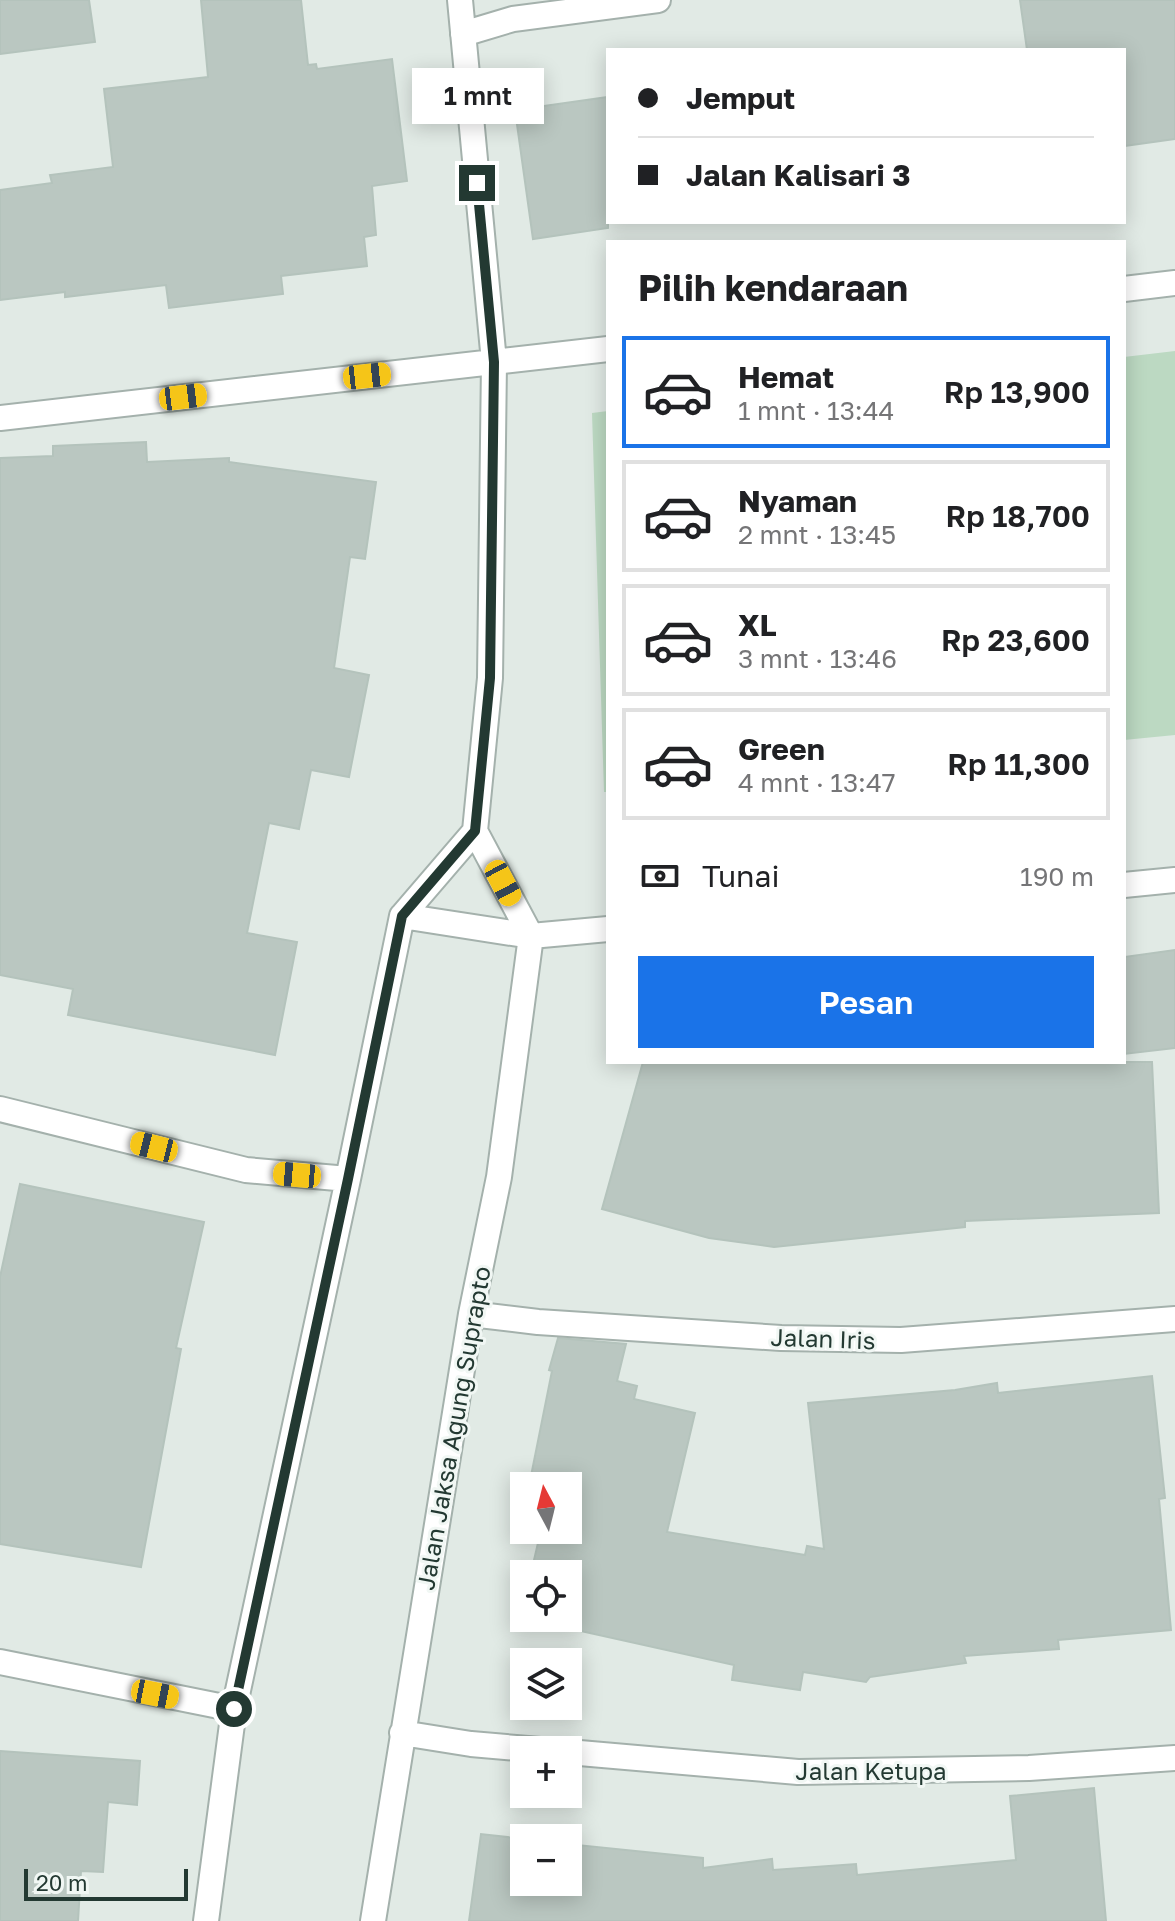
<!DOCTYPE html>
<html lang="id">
<head>
<meta charset="utf-8">
<style>
	:root { --surface:#fff; --page:#f6f6f6; --text:#202124; --muted:#757577; --line:#e0e0e0; --accent:#1a73e8 }
	body { margin:0; font-family:"Golos Text",sans-serif; background:var(--page); color:var(--text); height:100vh; display:flex; flex-direction:column; font-size:30px; white-space:nowrap }
	* { box-sizing:border-box; margin:0 }
	p { font-size:26px; color:var(--muted) }
	.icon { flex:none; width:44px; height:44px; fill:none; stroke:currentColor; stroke-width:2; stroke-linecap:round; stroke-linejoin:round }
	.map { position:relative; flex:1; overflow:hidden }
	.sheet { position:absolute; left:606px; top:240px; width:520px; height:824px; display:flex; flex-direction:column; background:var(--surface); border-radius:0px; box-shadow:0 4px 20px #0003 }
	.sheet>* { flex:none }
	.guide { position:absolute; left:606px; top:48px; width:520px; height:176px; border-radius:0px; box-shadow:0 4px 20px #0003; display:grid; align-content:center; height:176px; padding:0 32px; background:var(--surface) }
	.needle { width:52px; rotate:353deg }
	.tools { position:absolute; left:510px; top:1472px; display:grid; gap:16px }
	.tools a { display:grid; place-items:center; width:72px; height:72px; border-radius:0px; background:var(--surface); box-shadow:0 4px 20px #0003; font-size:40px }
	.scale { position:absolute; left:24px; bottom:20px; width:164px; box-sizing:border-box; padding-left:8px; border:4px solid #233932; border-top:0; font-size:22px; line-height:28px; white-space:nowrap; color:#233932; -webkit-text-stroke:6px #f1f7f4; paint-order:stroke }
	.end { position:absolute; width:36px; height:36px; margin:-18px; border:10px solid #233932; background:#fff; box-shadow:0 0 0 4px #fff }
	.from { border-radius:50% }
	.bubble { position:absolute; height:56px; border-radius:0px; background:var(--surface); box-shadow:0 4px 20px #0003; font-size:26px; font-weight:600; line-height:56px; text-align:center }
	.car { position:absolute; width:24px; height:48px; margin:-24px -12px; border-radius:10px; box-shadow:0 0 6px 2px #0007; background:linear-gradient(#f5c518 24%,#345 0 40%,#f5c518 0 76%,#345 0 86%,#f5c518 0) }
	.guide b { display:flex; align-items:center; gap:28px; height:76px; font-size:30px }
	.guide b+b { border-top:2px solid var(--line) }
	.guide i { width:20px; height:20px; background:var(--text) }
	ul { padding:0; list-style:none }
	li { display:flex; align-items:center; gap:24px; height:112px; margin:0 16px 12px; padding:0 16px; border:4px solid var(--line); border-radius:0px }
	li div { flex:1 }
	li b { display:block; font-size:30px }
	li em { font-style:normal; font-weight:600 }
	li.selected { border-color:var(--accent) }
	li>.icon { width:72px; height:72px; stroke-width:1.5 }
	h2 { padding:0 32px; font-size:36px; line-height:96px }
	.pay { display:flex; align-items:center; gap:20px; height:88px; padding:0 32px; font-size:30px }
	.pay p { margin-inline-start:auto }
	.button { display:flex; gap:16px; margin-top:auto; padding:16px 32px }
	.button a { flex:1; height:92px; border-radius:0px; background:var(--accent); color:#fff; font-size:32px; font-weight:600; line-height:92px; text-align:center }
	.map>svg:first-child { display:block }
	.green { fill:#bcd9c2 }
	.building { fill:#bac7c1; stroke:#b4c3bc; stroke-width:2 }
	.lines { fill:none; stroke-linecap:round; stroke-linejoin:round }
	.minor-casing { stroke:#a4b1ac; stroke-width:28 }
	.minor { stroke:#fff; stroke-width:24 }
	.route { stroke:#233932; stroke-width:10 }
	.labels { text-anchor:middle; dominant-baseline:central; stroke-width:6; stroke-linejoin:round; paint-order:stroke }
	.street-label { font-size:24px; fill:#233932; stroke:#f1f7f4 }
</style>
</head>
<body>
<div class="map">
<svg width="1175" height="1921" viewBox="0 0 1175 1921">
	<rect width="100%" height="100%" fill="#e1eae5"/>
	<!-- green -->
	<path class="green" d="M 1175,351 L 1175,735 L 1124,740 L 1124,357 Z
		M 608,411 L 608,792 L 604,792 L 592,413 Z"/>
	<!-- building -->
	<path class="building" d="M 0,0 L 89,0 L 95,42 L 0,54 Z
		M 201,0 L 301,0 L 308,65 L 316,64 L 317,69 L 392,59 L 407,181 L 372,186 L 376,235 L 364,237 L 367,266 L 281,276 L 283,294 L 169,308 L 166,285 L 65,297 L 65,292 L 0,300 L 0,190 L 52,183 L 50,175 L 113,167 L 104,89 L 208,77 Z
		M 1020,0 L 1175,0 L 1175,139 L 1124,146 L 1124,50 L 1027,50 Z
		M 608,97 L 608,228 L 533,239 L 515,110 Z
		M 146,442 L 147,462 L 229,458 L 229,462 L 376,482 L 365,559 L 350,557 L 334,668 L 369,675 L 349,777 L 311,770 L 299,829 L 269,823 L 247,933 L 297,942 L 275,1055 L 68,1015 L 73,989 L 0,975 L 0,458 L 53,456 L 53,446 Z
		M 1175,950 L 1175,1048 L 1124,1054 L 1124,957 Z
		M 643,1062 L 1152,1062 L 1159,1213 L 965,1221 L 965,1227 L 774,1247 L 709,1238 L 602,1209 Z
		M 20,1184 L 204,1222 L 176,1348 L 181,1349 L 141,1567 L 0,1544 L 0,1277 Z
		M 558,1338 L 626,1344 L 617,1381 L 637,1386 L 634,1399 L 695,1413 L 667,1532 L 805,1555 L 807,1546 L 824,1549 L 808,1403 L 955,1390 L 997,1383 L 998,1393 L 1152,1376 L 1165,1498 L 1159,1499 L 1171,1630 L 1058,1640 L 1059,1649 L 964,1656 L 966,1663 L 870,1677 L 866,1682 L 803,1672 L 800,1690 L 732,1680 L 734,1665 L 531,1620 L 531,1618 L 568,1618 L 568,1574 L 531,1573 L 541,1530 L 568,1530 L 568,1486 L 529,1486 L 552,1371 L 549,1370 Z
		M 0,1751 L 140,1761 L 137,1805 L 108,1802 L 103,1872 L 81,1871 L 78,1921 L 0,1921 Z
		M 1094,1788 L 1106,1921 L 469,1921 L 481,1834 L 524,1839 L 524,1882 L 568,1882 L 568,1844 L 703,1858 L 703,1868 L 772,1859 L 773,1870 L 856,1864 L 857,1875 L 1016,1860 L 1010,1796 Z"/>
	<g class="lines">
		<!-- minor casing -->
		<g class="minor-casing">
			<path id="minor" d="M 460,0 L 494,362 L 490,678 L 475,831 L 531,936
				M 463,34 L 513,19 L 658,0
				M 1124,289 L 1175,283
				M 0,418 L 608,349
				M 1124,885 L 1175,880
				M 402,916 L 531,936 L 608,929
				M 0,1109 L 246,1170 L 348,1179
				M 471,1314 L 538,1322 L 781,1338 L 901,1340 L 1175,1319
				M 0,1662 L 234,1709
				M 402,1733 L 471,1744 L 540,1750
				M 568,1752 L 798,1772 L 1029,1768 L 1175,1758
				M 206,1921 L 234,1709 L 348,1179 L 402,916 L 475,831
				M 373,1921 L 471,1314 L 499,1177 L 531,936"/>
		</g>
		<!-- minor -->
		<use href="#minor" class="minor"/>
	</g>
	<g class="lines">
		<!-- route -->
		<path class="route" d="M 234,1709 L 348,1179 L 402,916 L 475,831 L 490,678 L 494,362 L 477,183"/>
	</g>
	<g class="labels">
		<!-- street labels -->
		<g class="street-label">
			<text transform="translate(823 1338) rotate(2)">Jalan Iris</text>
			<text transform="translate(453 1428) rotate(-80)">Jalan Jaksa Agung Suprapto</text>
			<text x="871" y="1770">Jalan Ketupa</text>
		</g>
	</g>
</svg>
<div class="tools">
<a><svg class="needle" viewBox="-14 -14 28 28"><path d="M0-13l5 13h-10z" fill="#e53935"/><path d="M0 13l5-13h-10z" fill="#757577"/></svg></a>
<a><svg class="icon" aria-label="locate" viewBox="0 0 24 24"><circle cx="12" cy="12" r="6"/><path d="M12 2v4M12 18v4M2 12h4M18 12h4"/></svg></a>
<a><svg class="icon" aria-label="layers" viewBox="0 0 24 24"><path d="M12 4l9 5-9 5-9-5zM3 14l9 5 9-5"/></svg></a>
<a>+</a>
<a>−</a>
</div>
<div class="scale">20 m</div>
<i class="end from" style="left:234px;top:1709px"></i>
<i class="end" style="left:477px;top:183px"></i>
<div class="bubble" style="left:412px;top:68px;width:132px">1 mnt</div>
<i class="car" style="left:367px;top:376px;rotate:84deg"></i>
<i class="car" style="left:183px;top:397px;rotate:83deg"></i>
<i class="car" style="left:503px;top:883px;rotate:152deg"></i>
<i class="car" style="left:154px;top:1147px;rotate:284deg"></i>
<i class="car" style="left:297px;top:1175px;rotate:275deg"></i>
<i class="car" style="left:155px;top:1694px;rotate:101deg"></i>
<div class="guide">
<b><i class="from"></i>Jemput</b>
<b><i></i>Jalan Kalisari 3</b>
</div>
<section class="sheet">
<h2>Pilih kendaraan</h2>
<ul>
<li class="selected"><svg class="icon" aria-label="car" viewBox="0 0 24 24"><path d="M5 17H2v-5l4-1 3-4h7l3 4 3 1v5h-3M9 17h6M6 11h13"/><circle cx="7" cy="17" r="2"/><circle cx="17" cy="17" r="2"/></svg><div><b>Hemat</b><p>1 mnt · 13:44</p></div><em>Rp 13,900</em></li>
<li><svg class="icon" aria-label="car" viewBox="0 0 24 24"><path d="M5 17H2v-5l4-1 3-4h7l3 4 3 1v5h-3M9 17h6M6 11h13"/><circle cx="7" cy="17" r="2"/><circle cx="17" cy="17" r="2"/></svg><div><b>Nyaman</b><p>2 mnt · 13:45</p></div><em>Rp 18,700</em></li>
<li><svg class="icon" aria-label="car" viewBox="0 0 24 24"><path d="M5 17H2v-5l4-1 3-4h7l3 4 3 1v5h-3M9 17h6M6 11h13"/><circle cx="7" cy="17" r="2"/><circle cx="17" cy="17" r="2"/></svg><div><b>XL</b><p>3 mnt · 13:46</p></div><em>Rp 23,600</em></li>
<li><svg class="icon" aria-label="car" viewBox="0 0 24 24"><path d="M5 17H2v-5l4-1 3-4h7l3 4 3 1v5h-3M9 17h6M6 11h13"/><circle cx="7" cy="17" r="2"/><circle cx="17" cy="17" r="2"/></svg><div><b>Green</b><p>4 mnt · 13:47</p></div><em>Rp 11,300</em></li>
</ul>
<div class="pay"><svg class="icon" aria-label="cash" viewBox="0 0 24 24"><path d="M3 7h18v10H3z"/><circle cx="12" cy="12" r="2"/></svg>Tunai<p>190 m</p></div>
<div class="button"><a>Pesan</a></div>
</section>
</div>
</body>
</html>
